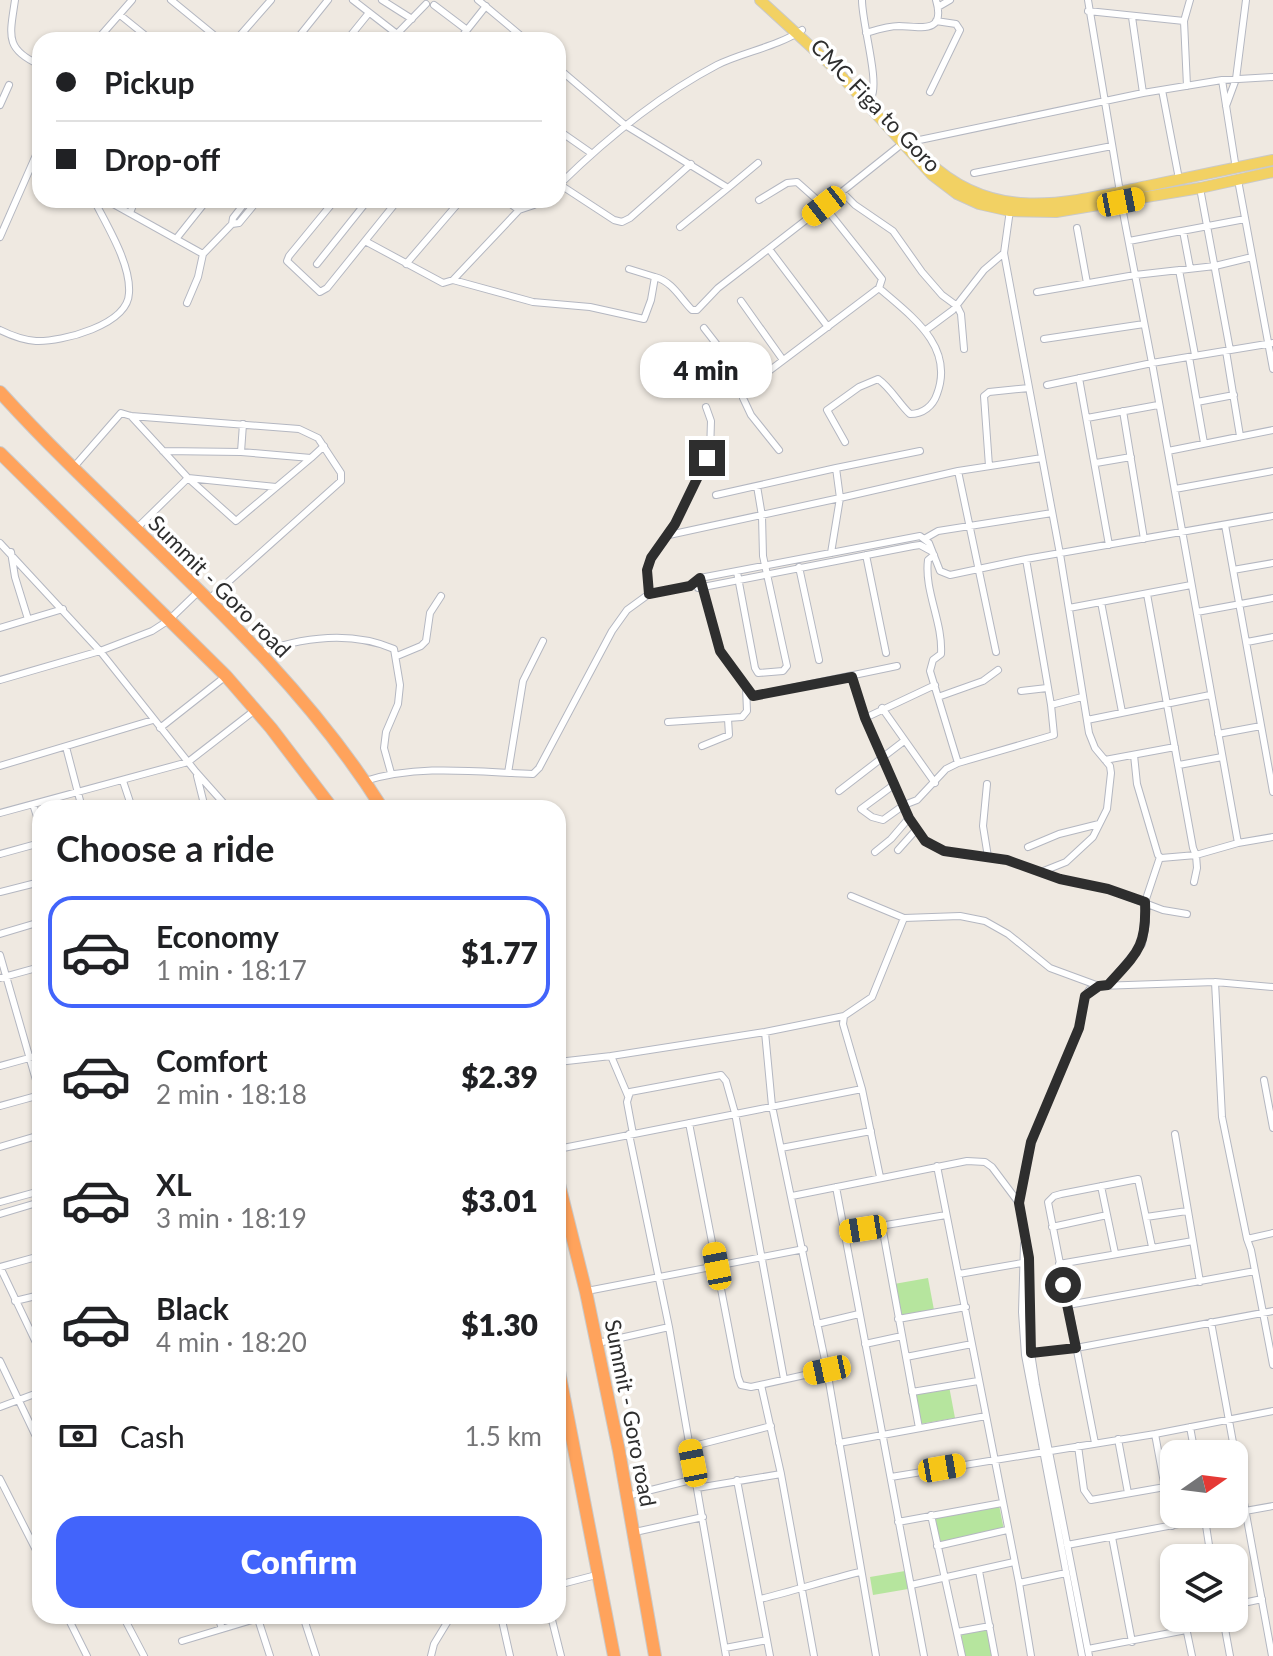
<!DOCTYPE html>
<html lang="en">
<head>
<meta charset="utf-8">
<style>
	:root { --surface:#fff; --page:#f6f6f6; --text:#202124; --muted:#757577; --line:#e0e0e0; --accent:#4264fb }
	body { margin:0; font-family:Lato,sans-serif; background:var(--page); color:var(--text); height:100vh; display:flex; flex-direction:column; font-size:30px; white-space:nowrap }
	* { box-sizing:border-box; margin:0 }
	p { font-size:26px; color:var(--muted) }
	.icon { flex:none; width:44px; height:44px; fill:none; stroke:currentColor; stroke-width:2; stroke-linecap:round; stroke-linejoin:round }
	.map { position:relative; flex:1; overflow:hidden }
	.side { position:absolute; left:32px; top:800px; width:534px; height:824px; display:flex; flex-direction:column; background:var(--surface); border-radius:24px; box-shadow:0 2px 6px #0004 }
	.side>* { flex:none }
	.banner { position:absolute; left:32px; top:32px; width:534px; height:176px; border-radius:24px; box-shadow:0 2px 6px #0004; display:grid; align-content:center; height:176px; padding:0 24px; background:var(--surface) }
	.needle { width:52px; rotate:76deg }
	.tools { position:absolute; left:1160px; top:1440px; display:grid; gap:16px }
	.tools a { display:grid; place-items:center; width:88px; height:88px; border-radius:16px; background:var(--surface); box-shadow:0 2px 6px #0004; font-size:40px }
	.end { position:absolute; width:36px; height:36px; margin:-18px; border:10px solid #2e2e2e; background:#fff; box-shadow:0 0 0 4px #fff }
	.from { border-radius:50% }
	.bubble { position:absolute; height:56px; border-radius:24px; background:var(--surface); box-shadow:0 2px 6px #0004; font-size:26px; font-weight:800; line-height:56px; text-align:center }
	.car { position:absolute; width:24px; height:48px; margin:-24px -12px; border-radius:10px; box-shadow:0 0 6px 2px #0007; background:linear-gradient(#f5c518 24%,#345 0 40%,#f5c518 0 76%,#345 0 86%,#f5c518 0) }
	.banner b { display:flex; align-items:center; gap:28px; height:76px; font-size:30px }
	.banner b+b { border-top:2px solid var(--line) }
	.banner i { width:20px; height:20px; background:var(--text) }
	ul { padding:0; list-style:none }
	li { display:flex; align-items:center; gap:24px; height:112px; margin:0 16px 12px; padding:0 8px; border:4px solid transparent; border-radius:24px }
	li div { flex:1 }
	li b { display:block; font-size:30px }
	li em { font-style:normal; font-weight:800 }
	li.active { border-color:var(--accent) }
	li>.icon { width:72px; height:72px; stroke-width:1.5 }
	h2 { padding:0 24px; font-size:36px; line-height:96px }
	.pay { display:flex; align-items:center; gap:20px; height:88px; padding:0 24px; font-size:30px }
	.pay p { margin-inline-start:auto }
	.action { display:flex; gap:16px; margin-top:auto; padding:16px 24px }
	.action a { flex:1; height:92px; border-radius:24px; background:var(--accent); color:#fff; font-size:32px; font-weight:800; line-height:92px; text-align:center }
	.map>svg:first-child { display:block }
	.green { fill:#b6e59e }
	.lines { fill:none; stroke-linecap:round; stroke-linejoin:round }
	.street-casing { stroke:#b4b7c1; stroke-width:8 }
	.primary-casing { stroke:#c9c9c9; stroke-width:12 }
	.highway-casing { stroke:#c9c9c9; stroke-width:14 }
	.street { stroke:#fff; stroke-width:6 }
	.primary { stroke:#f2d163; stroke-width:10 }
	.highway { stroke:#ffa35c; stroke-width:12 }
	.route { stroke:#2e2e2e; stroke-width:10 }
	.labels { text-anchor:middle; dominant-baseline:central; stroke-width:7; stroke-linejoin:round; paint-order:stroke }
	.street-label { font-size:22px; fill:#2e2e2e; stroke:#fff }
</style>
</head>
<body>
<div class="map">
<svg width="1273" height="1656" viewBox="0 0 1273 1656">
	<rect width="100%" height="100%" fill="#efe9e1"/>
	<!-- green -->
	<path class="green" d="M 928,1278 L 934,1310 L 899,1316 L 894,1284 Z
		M 949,1386 L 955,1418 L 920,1424 L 915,1392 Z
		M 999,1505 L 1004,1530 L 940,1542 L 935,1516 Z
		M 905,1571 L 908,1589 L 873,1595 L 870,1577 Z
		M 989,1628 L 995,1656 L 965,1656 L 961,1634 Z"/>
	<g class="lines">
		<!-- street casing -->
		<g class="street-casing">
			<path id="street" d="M 15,0 C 10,35 4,49 40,65
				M 171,0 L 220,40
				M 353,0 L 397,34
				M 382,0 L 412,19
				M 478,0 L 526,40
				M 862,0 C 862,24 880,82 871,98
				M 1088,0 L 1120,192
				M 434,5 L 467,30
				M 938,7 L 950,0
				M 1088,11 L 1184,21
				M 120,15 L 151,40
				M 1132,17 L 1143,93
				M 866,33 C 876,30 888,26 899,26 C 921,27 946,34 936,0
				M 97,40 L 132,0
				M 236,40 L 271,0
				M 296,40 L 328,0
				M 347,40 L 368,14
				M 391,40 L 426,4
				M 459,40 L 486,6
				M 558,68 L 625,125 L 728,188 L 758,163
				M 1222,80 L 1236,169
				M 1187,86 L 1184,21 L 1190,0
				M 1162,90 L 1179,179
				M 930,92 L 960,30 L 956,24 L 936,21
				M 0,105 L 9,85
				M 1226,106 L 1236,79 L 1246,0
				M 558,130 L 591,153
				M 910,142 L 1143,93 L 1222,80 L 1273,77
				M 974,173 L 1112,146
				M 1238,180 L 1273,369
				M 558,183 L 560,184 C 607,138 658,96 717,65 C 743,52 777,47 802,30
				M 559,184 L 614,220 L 622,222 L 630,218 L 691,164
				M 1200,188 L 1230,350
				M 843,193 L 855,205 L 893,231 L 922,272 L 942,295 L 957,306 L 961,314 L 964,349
				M 106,200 L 203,254 L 232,224 L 239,223 L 258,200
				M 335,200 L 289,256 L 287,261 L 320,292 L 327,288 L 398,200
				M 505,200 L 519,210
				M 759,200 L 787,183 L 797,182 L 824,206 L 903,143
				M 1121,202 L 1152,363 L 1273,343
				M 1010,210 L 1004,253 L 1060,554 L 1089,733 L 1095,748 L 1110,766 L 1111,773 L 1107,809 L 1093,837 L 1066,862 L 1041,872
				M 130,213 L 135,200
				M 232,224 L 233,218 L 247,200
				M 680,227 L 728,188
				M 1077,228 L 1087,283
				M 1183,231 L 1190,268
				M 0,237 L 40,146
				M 176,239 L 207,200
				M 365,241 L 443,283 L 453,280 L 533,302 L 590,307 L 644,319 L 651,300 L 655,277 C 673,282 680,298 692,310 L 697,310 L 718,288 L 824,206 L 882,279 L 879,288 L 749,386 L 704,328
				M 1129,241 L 1245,219
				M 769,249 L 828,327
				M 317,264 L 368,200
				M 406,264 L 461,200
				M 629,269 L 655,277
				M 1179,270 L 1195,355
				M 453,280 L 519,210 L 534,205 L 540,200
				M 1037,292 L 1135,275 L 1215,266 L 1252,257
				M 741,301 L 783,360
				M 187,303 L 198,277 L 203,254
				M 0,330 C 12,336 23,340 36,341 C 62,342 128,325 129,293 C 131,264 107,226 94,200
				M 926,330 L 953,310 L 984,270 L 1004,253
				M 1044,339 L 1144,324
				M 1226,351 L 1240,436
				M 1189,357 L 1204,443
				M 1079,378 L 1109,545
				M 1047,385 L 1152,363 L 1238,843 L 1273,837
				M 749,386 L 743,398 L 751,415 L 779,450
				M 1197,402 L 1234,395
				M 1123,411 L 1144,539
				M 131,416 L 188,478 L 137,528
				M 1087,418 L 1158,405
				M 243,424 L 241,452 L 311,458 L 324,446
				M 845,442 L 827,410 L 859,387 L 878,379 C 891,388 899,404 910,414 C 923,414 933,406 937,394 C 955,346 911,316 879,288
				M 163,451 L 241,452
				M 1168,451 L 1273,430
				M 1096,463 L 1131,457
				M 989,466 L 984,396 L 989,392 L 1029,388
				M 73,468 L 121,413 L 131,416 L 299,429 L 318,438 L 341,473 L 341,481 L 208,600
				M 188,478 L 236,521 L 311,458
				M 188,478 L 276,487
				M 1175,489 L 1273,471
				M 716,495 L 836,468
				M 1225,525 L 1273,792
				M 669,535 L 840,498 L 836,468 L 920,451
				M 924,539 L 938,531 L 1052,513
				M 0,543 L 100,651 L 196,772 L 228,808
				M 11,552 L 15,577 L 28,619
				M 831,553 L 840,498 L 958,471
				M 866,555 L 886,653
				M 934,555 L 928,560 C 924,591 943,622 941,654 L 933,660 L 930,671 L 958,763
				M 1026,559 L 1051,705 L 1082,697
				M 799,567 L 819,660
				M 1233,570 L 1273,563
				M 737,572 L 755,668 L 758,673 L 783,671 L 787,666 L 763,556 L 762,516 L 757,486
				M 700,578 L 720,651 L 753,696 L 897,666
				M 698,588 L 913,546 L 920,545 L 931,551
				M 649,594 L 647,570 L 651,558 L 675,524 L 710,452 L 711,421 L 706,407
				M 1147,594 L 1193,848 L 1196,855 L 1238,843
				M 1101,602 L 1122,712
				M 1069,608 L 1191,585
				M 1197,612 L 1273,598
				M 0,628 L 63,609
				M 1247,642 L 1273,637
				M 261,652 C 304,637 352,631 394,649 L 400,685 L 398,704 L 386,732 L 384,748 L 391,773
				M 996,652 L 958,471 L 1042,458
				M 397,656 L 421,646 L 426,641 L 430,613 L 441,596
				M 852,677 L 865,718 L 909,818 L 925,841 L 944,851 L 1007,860 L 1060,879 L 1108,889 L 1163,910 L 1187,914
				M 0,680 L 100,651 L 152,631 L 169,620 L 199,591
				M 1021,691 L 1047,688
				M 938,697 L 983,681 L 998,670
				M 882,708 L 935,783
				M 865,718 L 935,685
				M 1087,720 L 1210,695
				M 668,722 L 742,717 L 747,711 L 746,687
				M 160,728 L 226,676
				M 1218,734 L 1261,726
				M 702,746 L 729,735 L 728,719
				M 66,747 L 82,808
				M 1134,755 L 1137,784 L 1158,855 L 1161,858 L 1196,855 L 1197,868 L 1194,882
				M 1105,760 L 1175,747
				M 1179,765 L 1222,757
				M 0,766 L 153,720
				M 508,773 L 523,681 L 543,641
				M 197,776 L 205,808
				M 123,781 L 132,808
				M 365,781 C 419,764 477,772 533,774 L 539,768 L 612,631 L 627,610 L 649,594 L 690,586 L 700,578 L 920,536 L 929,543 L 940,571 L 950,575 L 1026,559 L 1273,516
				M 895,784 L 861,809 L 872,817 L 883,820 L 904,805 L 917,800 L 946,769 L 958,763 L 1054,735 L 1051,705
				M 987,784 L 983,826 L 988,857
				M 839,791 L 904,741
				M 33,804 L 40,826
				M 0,813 L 188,762 L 255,710
				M 1028,847 L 1059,834 L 1099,824
				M 898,850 L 915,831
				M 875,852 L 891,839 L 909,818
				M 0,854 L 40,843
				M 0,892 L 40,882
				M 851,896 L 904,918 L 960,916 L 985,921 L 1008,934 L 1050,968 L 1099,986 L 1215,982 L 1273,987
				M 0,934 L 40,922
				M 0,955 L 40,1094
				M 0,978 L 40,967
				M 1215,982 L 1222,1117 L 1247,1239
				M 1108,985 L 1142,944 L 1146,923 L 1145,902 L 1160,857
				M 765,1032 L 772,1106 L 827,1370 L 876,1656
				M 611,1056 L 765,1032 L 844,1016
				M 558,1062 L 611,1056 L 628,1096
				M 0,1066 L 40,1055
				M 1264,1080 L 1273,1128
				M 0,1106 L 40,1095
				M 689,1123 L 738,1377 L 741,1385 L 751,1387 L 827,1370
				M 629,1134 L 669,1327 L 726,1656
				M 633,1134 L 627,1102 L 630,1092 L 721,1075 L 726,1081 L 735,1113 L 784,1379
				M 1175,1134 L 1200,1282
				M 0,1147 L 40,1135
				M 781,1148 L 871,1131
				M 558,1149 L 862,1089
				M 937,1166 L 1019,1583 L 1031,1656
				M 880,1177 L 862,1089 L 843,1024 L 844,1016 L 872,997 L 904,918
				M 1101,1186 L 1115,1253
				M 836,1187 L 924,1656
				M 792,1196 L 967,1161 L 985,1162 L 992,1167 L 1019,1203 L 1021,1213 L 1029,1258 L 1031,1353 L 1036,1385 L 1089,1656
				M 0,1202 L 40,1191
				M 1019,1203 L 1031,1142 L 1079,1028 L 1085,996 L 1089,990 L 1099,986
				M 0,1214 L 40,1202
				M 1146,1217 L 1187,1211
				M 882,1226 L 919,1428
				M 1052,1227 L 1107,1215
				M 844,1232 L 946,1215
				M 1273,1233 L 1247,1239 L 1251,1250 L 1273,1365
				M 1024,1244 L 1022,1312 L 1025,1355 L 1082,1656
				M 1059,1264 L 1193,1241
				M 0,1267 L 40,1351
				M 0,1267 L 40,1256
				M 959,1274 L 1022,1263
				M 587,1291 L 804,1249
				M 15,1301 L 40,1295
				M 1068,1305 L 1255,1271
				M 898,1319 L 966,1307
				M 1211,1322 L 1272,1656
				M 817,1324 L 859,1314
				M 598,1343 L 669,1327
				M 865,1344 L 902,1336
				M 1031,1353 L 1076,1348 L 1273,1311
				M 906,1357 L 972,1344
				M 0,1361 L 40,1445
				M 761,1385 L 781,1474 L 814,1656
				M 912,1392 L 978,1381
				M 0,1407 L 40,1392
				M 1190,1427 L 1195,1454
				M 1155,1434 L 1172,1526
				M 1118,1439 L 1128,1493
				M 839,1443 L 986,1416
				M 1095,1443 L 1048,1202 L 1054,1196 L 1061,1194 L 1138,1179 L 1152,1247
				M 1078,1446 L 1084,1490 L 1091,1500 L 1165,1487
				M 690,1447 L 771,1426
				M 891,1477 L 1155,1434 L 1273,1411
				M 0,1479 L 40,1558
				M 737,1480 L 770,1656
				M 697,1488 L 781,1474
				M 627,1496 L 695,1479
				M 1234,1513 L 1273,1506
				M 931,1515 L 962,1656
				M 1205,1519 L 1211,1558
				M 898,1522 L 1002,1503
				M 635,1532 L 703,1517
				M 1112,1537 L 1132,1642
				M 1067,1545 L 1232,1514
				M 937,1546 L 1007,1530
				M 979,1571 L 995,1656
				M 1019,1583 L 1066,1573
				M 558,1585 L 600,1574
				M 911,1585 L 1014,1562
				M 760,1599 C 794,1591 826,1580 860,1572
				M 1234,1605 L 1262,1599
				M 67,1616 L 87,1656
				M 123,1616 L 144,1656
				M 218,1616 L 222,1629
				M 257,1616 L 270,1656
				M 303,1616 L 316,1656
				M 501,1616 L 510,1656
				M 551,1616 L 561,1656
				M 1184,1618 L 1192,1656
				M 1223,1618 L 1230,1656
				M 957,1632 L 990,1626
				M 182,1641 L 265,1616
				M 725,1648 L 767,1640
				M 1088,1649 L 1186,1630
				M 431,1656 L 434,1644 L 451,1616"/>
		</g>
		<!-- primary casing -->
		<g class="primary-casing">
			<path id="primary" d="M 760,0 L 832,66 L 932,175 L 957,194 L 979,204 L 1010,211 L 1056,212 L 1200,188 L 1273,172
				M 928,161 C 994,224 1067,203 1147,186 C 1189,177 1231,169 1273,160"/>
		</g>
		<!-- highway casing -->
		<g class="highway-casing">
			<path id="highway" d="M 0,392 C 126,531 281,647 382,808
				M 0,453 L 226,676 L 271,728 L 332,808
				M 558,1180 L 586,1292 L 619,1451 L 655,1656
				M 558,1366 L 614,1656"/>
		</g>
		<!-- street -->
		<use href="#street" class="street"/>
		<!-- primary -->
		<use href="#primary" class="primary"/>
		<!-- highway -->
		<use href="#highway" class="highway"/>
	</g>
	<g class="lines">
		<!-- route -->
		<path class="route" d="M 707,458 L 675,524 L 651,558 L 647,570 L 649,594 L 690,586 L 700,578 L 720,651 L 753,696 L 852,677 L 865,718 L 909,818 L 925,841 L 944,851 L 1007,860 L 1060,879 L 1108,889 L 1145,902 C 1147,947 1137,953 1108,985 L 1099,986 L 1085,996 L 1079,1028 L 1031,1142 L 1019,1203 L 1029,1258 L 1031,1353 L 1076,1348 L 1063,1285"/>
	</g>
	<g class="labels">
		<!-- street labels -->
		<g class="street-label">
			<text transform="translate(876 105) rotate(46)">CMC Figa to Goro</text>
			<text transform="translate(220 586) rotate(45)">Summit - Goro road</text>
			<text transform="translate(631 1413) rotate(79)">Summit - Goro road</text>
		</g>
	</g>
</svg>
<div class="tools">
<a><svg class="needle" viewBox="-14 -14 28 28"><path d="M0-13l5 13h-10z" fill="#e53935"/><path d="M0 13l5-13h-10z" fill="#757577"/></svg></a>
<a><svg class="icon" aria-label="layers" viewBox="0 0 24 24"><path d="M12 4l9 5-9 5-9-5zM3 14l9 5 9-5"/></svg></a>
</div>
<i class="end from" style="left:1063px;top:1285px"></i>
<i class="end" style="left:707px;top:458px"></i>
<div class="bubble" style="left:640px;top:342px;width:132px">4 min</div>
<i class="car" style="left:1121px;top:202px;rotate:79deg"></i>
<i class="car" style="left:824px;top:206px;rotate:232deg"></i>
<i class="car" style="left:863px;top:1229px;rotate:261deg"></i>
<i class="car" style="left:717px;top:1266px;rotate:349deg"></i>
<i class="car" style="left:827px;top:1370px;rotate:258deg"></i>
<i class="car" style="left:693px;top:1463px;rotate:349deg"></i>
<i class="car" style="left:942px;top:1468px;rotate:80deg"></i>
<div class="banner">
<b><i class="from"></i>Pickup</b>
<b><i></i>Drop-off</b>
</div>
<section class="side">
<h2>Choose a ride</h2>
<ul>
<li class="active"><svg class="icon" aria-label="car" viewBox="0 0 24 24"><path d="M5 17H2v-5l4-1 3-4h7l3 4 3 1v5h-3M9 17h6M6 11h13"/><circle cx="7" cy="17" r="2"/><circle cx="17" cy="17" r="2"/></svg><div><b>Economy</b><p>1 min · 18:17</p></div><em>$1.77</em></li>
<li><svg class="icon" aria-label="car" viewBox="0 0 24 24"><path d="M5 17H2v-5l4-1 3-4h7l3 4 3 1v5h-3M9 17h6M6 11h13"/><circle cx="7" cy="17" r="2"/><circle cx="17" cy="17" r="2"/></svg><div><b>Comfort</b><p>2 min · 18:18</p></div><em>$2.39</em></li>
<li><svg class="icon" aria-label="car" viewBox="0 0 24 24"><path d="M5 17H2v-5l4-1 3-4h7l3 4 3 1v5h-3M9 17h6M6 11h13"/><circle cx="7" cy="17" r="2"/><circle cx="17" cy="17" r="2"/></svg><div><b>XL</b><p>3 min · 18:19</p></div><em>$3.01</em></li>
<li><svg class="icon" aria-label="car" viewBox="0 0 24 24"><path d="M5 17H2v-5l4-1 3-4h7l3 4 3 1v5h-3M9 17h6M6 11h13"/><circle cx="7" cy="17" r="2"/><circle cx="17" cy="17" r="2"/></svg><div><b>Black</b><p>4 min · 18:20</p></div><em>$1.30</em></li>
</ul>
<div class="pay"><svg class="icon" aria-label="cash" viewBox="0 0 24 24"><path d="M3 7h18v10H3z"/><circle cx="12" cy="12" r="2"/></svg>Cash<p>1.5 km</p></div>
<div class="action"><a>Confirm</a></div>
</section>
</div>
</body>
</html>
